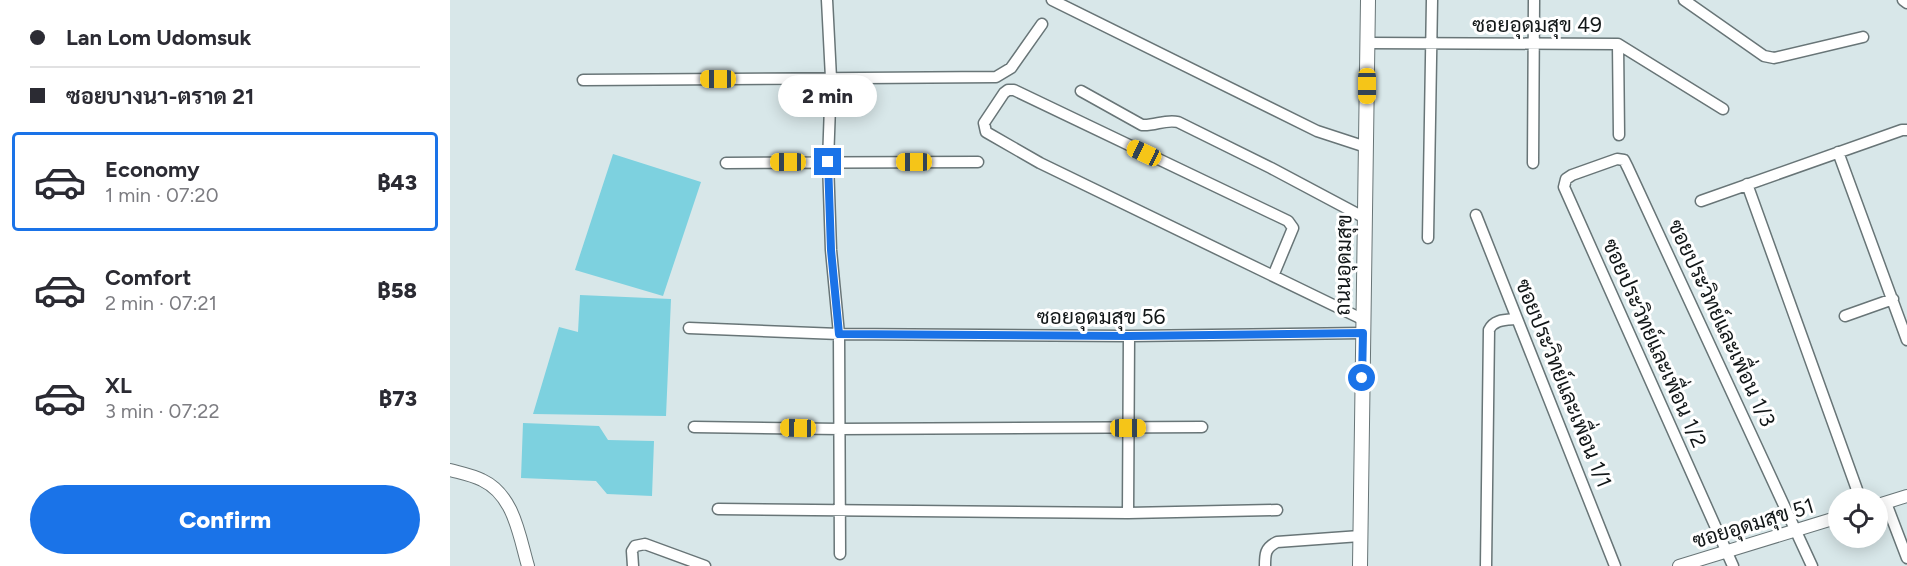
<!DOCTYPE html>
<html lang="en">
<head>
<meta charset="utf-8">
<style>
	:root { --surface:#fff; --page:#f2f2f3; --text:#2b2b33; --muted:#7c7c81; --line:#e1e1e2; --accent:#1a73e8 }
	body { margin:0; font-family:Figtree,Sarabun,sans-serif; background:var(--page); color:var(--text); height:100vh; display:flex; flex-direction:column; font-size:22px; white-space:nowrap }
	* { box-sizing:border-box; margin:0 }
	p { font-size:20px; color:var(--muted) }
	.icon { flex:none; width:33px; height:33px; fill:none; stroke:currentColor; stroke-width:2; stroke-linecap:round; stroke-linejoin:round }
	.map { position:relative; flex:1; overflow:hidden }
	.sheet { display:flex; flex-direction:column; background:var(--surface); width:450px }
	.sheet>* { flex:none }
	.hud { display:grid; align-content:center; height:132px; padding:0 30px; background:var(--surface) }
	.tools { position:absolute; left:1378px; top:488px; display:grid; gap:12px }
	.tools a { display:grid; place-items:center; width:60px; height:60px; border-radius:50%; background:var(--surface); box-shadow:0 3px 15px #0003; font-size:30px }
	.end { position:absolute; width:27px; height:27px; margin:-14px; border:8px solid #1a73e8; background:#fff; box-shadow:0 0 0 3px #fff }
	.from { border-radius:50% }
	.bubble { position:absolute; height:42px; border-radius:21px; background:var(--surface); box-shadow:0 3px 15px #0003; font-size:20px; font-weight:800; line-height:42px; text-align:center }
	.car { position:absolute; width:18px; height:36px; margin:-18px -9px; border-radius:8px; box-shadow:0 0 4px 2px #0007; background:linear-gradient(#f5c518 24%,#345 0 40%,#f5c518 0 76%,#345 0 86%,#f5c518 0) }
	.hud b { display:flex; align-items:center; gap:21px; height:57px; font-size:22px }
	.hud b+b { border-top:2px solid var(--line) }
	.hud i { width:15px; height:15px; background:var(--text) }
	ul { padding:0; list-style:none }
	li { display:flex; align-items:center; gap:18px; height:99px; margin:0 12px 9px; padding:0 18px; border:3px solid transparent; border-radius:6px }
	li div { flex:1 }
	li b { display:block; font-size:22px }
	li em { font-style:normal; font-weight:800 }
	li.selected { border-color:var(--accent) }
	li>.icon { width:54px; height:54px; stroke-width:1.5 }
	.button { display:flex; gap:12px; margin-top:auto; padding:12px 30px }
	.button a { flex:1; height:69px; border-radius:36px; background:var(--accent); color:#fff; font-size:24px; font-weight:800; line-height:69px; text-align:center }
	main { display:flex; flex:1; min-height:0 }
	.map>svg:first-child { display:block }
	.green { fill:#7dd1df }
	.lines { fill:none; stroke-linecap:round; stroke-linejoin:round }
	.minor-casing { stroke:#687577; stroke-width:13 }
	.tertiary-casing { stroke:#687577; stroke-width:14 }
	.secondary-casing { stroke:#687577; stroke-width:16 }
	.minor { stroke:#fff; stroke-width:10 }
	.tertiary { stroke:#fff; stroke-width:12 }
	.secondary { stroke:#fff; stroke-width:14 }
	.route { stroke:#1a73e8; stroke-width:8 }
	.labels { text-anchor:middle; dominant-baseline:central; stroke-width:6; stroke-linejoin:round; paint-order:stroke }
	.street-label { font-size:21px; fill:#121718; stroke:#fff }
</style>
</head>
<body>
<main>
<section class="sheet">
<div class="hud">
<b><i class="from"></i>Lan Lom Udomsuk</b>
<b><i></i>ซอยบางนา-ตราด 21</b>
</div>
<ul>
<li class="selected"><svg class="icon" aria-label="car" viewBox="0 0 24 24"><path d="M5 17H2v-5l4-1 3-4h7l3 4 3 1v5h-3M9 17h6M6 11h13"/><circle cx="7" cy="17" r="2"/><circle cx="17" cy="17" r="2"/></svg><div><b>Economy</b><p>1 min · 07:20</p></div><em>฿43</em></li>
<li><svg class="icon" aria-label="car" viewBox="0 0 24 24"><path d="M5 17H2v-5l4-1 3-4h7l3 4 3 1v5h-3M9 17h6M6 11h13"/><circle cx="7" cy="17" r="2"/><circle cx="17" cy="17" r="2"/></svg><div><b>Comfort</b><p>2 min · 07:21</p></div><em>฿58</em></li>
<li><svg class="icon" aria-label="car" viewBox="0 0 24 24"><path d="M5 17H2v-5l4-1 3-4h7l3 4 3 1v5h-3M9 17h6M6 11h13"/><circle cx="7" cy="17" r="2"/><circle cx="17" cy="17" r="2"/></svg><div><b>XL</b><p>3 min · 07:22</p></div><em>฿73</em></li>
</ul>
<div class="button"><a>Confirm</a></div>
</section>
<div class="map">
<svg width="1457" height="566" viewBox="0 0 1457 566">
	<rect width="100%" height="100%" fill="#d8e7e9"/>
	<!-- green -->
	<path class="green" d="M 163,154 L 251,182 L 213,296 L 125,270 Z
		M 130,295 L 221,299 L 216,416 L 83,414 L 109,327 L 128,332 Z
		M 73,423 L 149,426 L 158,440 L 204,441 L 202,496 L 157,494 L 146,481 L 71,478 Z"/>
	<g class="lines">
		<!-- minor casing -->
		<g class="minor-casing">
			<path id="minor" d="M 377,0 L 381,78 L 378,162 L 381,250 L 389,334 L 390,554
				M 602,0 L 867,131 L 916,147
				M 1234,0 L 1314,56 L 1324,58 L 1413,37
				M 1453,0 L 1457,3
				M 918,43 L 1168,44 L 1273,109
				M 1168,44 L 1169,135
				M 133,80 L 546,77 L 561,68 L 592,24
				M 631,91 L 692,125 C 705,126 715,119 728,122 L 821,168 L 915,218
				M 1388,152 L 1457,340
				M 276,163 L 528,162
				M 1083,163 L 1084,0
				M 1297,184 L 1410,498
				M 1251,201 L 1452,130 L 1457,130
				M 1026,215 L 1165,566
				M 978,238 L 982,0
				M 823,276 L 843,228 L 838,221 L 564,90 L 558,90 L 554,93 L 534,123 L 536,132 L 590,163 L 912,319
				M 1395,316 L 1443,299
				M 239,328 L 389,334 L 679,336 L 913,333
				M 679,336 L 678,513 L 827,510
				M 244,427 L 390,429 L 752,427
				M 1436,503 L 1457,558
				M 268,509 L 678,513
				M 183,566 L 182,551 L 185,546 L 195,544 L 255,566
				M 815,566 C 815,554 815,548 827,542 L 910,536
				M 1036,566 L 1039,330 C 1044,319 1056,320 1067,319
				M 1283,566 L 1114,187 L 1116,179 L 1122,175 L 1167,159 L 1174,160 L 1178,168 L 1362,566"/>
		</g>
		<!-- tertiary casing -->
		<g class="tertiary-casing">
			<path id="tertiary" d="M 0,470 C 11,473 22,475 32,480 C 64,495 69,535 78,566
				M 1428,505 L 1457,496
				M 1229,566 L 1389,517"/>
		</g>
		<!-- secondary casing -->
		<g class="secondary-casing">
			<path id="secondary" d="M 910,566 L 918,0"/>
		</g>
		<!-- minor -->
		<use href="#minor" class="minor"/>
		<!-- tertiary -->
		<use href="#tertiary" class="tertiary"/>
		<!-- secondary -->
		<use href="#secondary" class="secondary"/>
	</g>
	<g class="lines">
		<!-- route -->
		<path class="route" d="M 378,162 L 381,250 L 389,334 L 679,336 L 913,333 L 912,378"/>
	</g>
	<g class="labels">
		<!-- street labels -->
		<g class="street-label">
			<text x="1087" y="24">ซอยอุดมสุข 49</text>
			<text transform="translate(893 265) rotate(-89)">ถนนอุดมสุข</text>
			<text x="651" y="316">ซอยอุดมสุข 56</text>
			<text transform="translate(1272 323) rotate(65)">ซอยประวิทย์และเพื่อน 1/3</text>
			<text transform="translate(1205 343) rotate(66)">ซอยประวิทย์และเพื่อน 1/2</text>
			<text transform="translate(1114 383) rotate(68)">ซอยประวิทย์และเพื่อน 1/1</text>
			<text transform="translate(1303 523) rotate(-17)">ซอยอุดมสุข 51</text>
		</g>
	</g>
</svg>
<div class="tools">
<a><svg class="icon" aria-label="locate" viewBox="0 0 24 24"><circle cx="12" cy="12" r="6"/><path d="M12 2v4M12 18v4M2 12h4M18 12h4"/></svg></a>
</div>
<i class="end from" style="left:912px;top:378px"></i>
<i class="end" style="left:378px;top:162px"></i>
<div class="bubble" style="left:328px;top:75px;width:99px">2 min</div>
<i class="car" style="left:268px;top:79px;rotate:270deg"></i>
<i class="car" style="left:917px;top:86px;rotate:180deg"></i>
<i class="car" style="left:694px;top:153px;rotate:295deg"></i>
<i class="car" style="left:338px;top:162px;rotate:270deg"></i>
<i class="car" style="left:464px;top:162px;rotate:270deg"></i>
<i class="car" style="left:348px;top:428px;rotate:271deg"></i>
<i class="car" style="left:678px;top:428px;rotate:90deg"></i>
</div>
</main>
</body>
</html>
